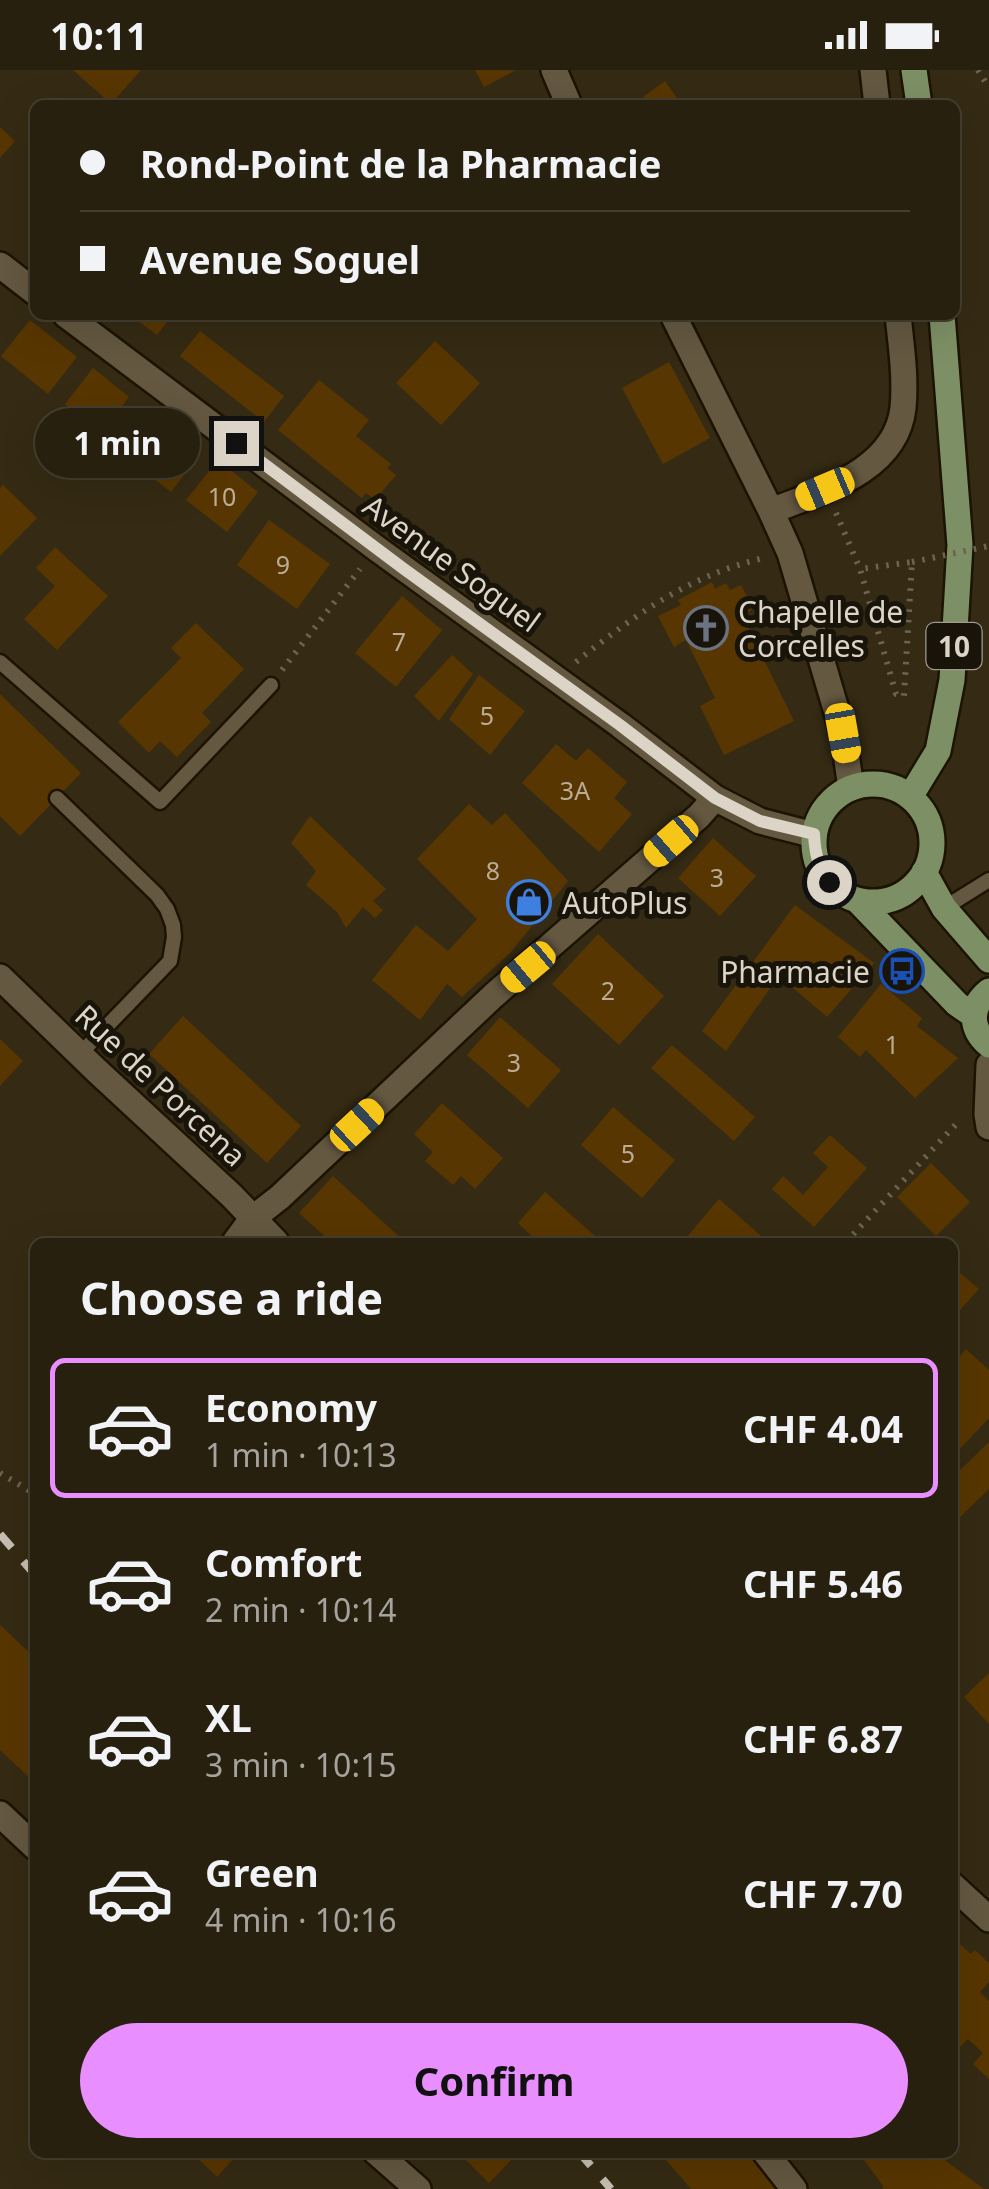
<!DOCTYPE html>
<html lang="en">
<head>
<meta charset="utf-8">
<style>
	:root { --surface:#28200f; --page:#302818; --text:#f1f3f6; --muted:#a5a39e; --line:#443e2f; --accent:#e88eff }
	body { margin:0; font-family:"Noto Sans",sans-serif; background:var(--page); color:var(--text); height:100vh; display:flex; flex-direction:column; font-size:38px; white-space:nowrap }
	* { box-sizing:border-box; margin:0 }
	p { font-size:32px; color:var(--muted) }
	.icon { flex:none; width:55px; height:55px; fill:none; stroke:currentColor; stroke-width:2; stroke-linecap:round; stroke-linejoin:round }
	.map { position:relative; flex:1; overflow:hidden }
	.details { position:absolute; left:30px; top:1168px; width:928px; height:920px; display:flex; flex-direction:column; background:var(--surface); border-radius:15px; box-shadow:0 10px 40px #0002,0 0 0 2px var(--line) }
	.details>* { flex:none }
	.top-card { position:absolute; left:30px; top:30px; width:930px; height:220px; border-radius:15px; box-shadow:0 10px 40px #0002,0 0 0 2px var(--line); display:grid; align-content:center; height:220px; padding:0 50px; background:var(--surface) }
	.end { position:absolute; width:45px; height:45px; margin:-22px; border:12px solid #dbd4c7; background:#111; box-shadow:0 0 0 5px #111 }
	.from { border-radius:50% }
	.bubble { position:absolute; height:70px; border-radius:35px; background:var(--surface); box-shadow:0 10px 40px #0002,0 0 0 2px var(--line); font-size:32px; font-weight:700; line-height:70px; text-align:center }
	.car { position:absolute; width:30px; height:60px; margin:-30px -15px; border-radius:12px; box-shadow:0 0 8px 2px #0007; background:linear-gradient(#f5c518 24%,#345 0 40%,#f5c518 0 76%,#345 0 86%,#f5c518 0) }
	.top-card b { display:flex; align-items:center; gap:35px; height:95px; font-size:38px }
	.top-card b+b { border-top:2px solid var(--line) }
	.top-card i { width:25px; height:25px; background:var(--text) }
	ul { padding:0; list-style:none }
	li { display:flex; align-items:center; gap:30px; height:140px; margin:0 20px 15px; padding:0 30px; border:5px solid transparent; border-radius:15px }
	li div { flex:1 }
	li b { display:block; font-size:38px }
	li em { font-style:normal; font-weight:700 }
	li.on { border-color:var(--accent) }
	li>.icon { width:90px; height:90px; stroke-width:1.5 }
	h2 { padding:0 50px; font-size:45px; line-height:120px }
	.action { display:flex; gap:20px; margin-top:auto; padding:20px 50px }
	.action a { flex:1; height:115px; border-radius:60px; background:var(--accent); color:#111; font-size:40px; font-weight:700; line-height:115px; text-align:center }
	.status { display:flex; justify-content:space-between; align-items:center; height:70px; padding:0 50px; background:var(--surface); direction:ltr }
	.status svg { height:28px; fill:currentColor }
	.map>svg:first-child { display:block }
	.building { fill:#583601 }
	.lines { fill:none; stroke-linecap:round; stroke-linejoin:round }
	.lane-casing { stroke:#1c1300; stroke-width:19 }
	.street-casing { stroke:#1c1300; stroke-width:30 }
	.secondary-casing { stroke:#1c1300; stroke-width:30 }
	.primary-casing { stroke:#1c1300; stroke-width:30 }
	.path { stroke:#6c6350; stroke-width:6; stroke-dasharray:2.5 8; stroke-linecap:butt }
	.lane { stroke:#645841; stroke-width:14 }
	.street { stroke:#645841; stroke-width:25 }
	.secondary { stroke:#645841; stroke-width:25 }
	.primary { stroke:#7d9065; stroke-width:25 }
	.rail { stroke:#c7bfb1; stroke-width:8; stroke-dasharray:18 18; stroke-linecap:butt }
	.path-bridge { stroke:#6c6350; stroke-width:6; stroke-dasharray:2.5 8; stroke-linecap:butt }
	.route { stroke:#dbd4c7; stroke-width:12 }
	.labels { text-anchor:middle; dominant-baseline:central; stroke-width:10; stroke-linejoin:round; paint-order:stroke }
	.number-label { font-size:25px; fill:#baac96 }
	.shield { fill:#18140a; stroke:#a09a8e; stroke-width:2.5 }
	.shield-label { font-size:28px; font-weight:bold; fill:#dbd4c7 }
	.street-label { font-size:30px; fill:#dbd4c7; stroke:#18140a }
	.poi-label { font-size:30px; fill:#dbd4c7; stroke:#18140a; text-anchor:start }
</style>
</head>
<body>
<div class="status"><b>10:11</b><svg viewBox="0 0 49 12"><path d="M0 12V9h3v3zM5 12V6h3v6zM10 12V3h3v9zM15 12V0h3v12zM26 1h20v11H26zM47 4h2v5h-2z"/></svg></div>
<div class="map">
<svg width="989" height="2119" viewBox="0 0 989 2119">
	<rect width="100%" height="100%" fill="#352b14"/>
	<!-- building -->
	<path class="building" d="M 73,0 L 141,0 L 111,34 Z
		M 475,0 L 516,0 L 484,17 Z
		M 665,11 L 682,35 L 652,35 L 643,27 Z
		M 0,57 L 15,71 L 0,88 Z
		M 130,245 L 172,245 L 157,265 Z
		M 30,250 L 77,287 L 48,324 L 1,286 Z
		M 200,261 L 284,326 L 264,352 L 180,286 Z
		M 435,271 L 480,313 L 441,355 L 396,313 Z
		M 669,292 L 710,368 L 663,394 L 622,318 Z
		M 93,298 L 129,327 L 102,362 L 65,334 Z
		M 319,310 L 369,350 L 356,366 L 391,394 L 387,398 L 396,405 L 375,430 L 366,423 L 362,428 L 278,360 Z
		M 154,342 L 188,368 L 181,378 L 196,389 L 171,422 L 122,384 Z
		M 218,390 L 258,422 L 227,462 L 186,430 Z
		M 3,415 L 37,448 L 0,486 L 0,418 Z
		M 269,450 L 330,494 L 297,539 L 237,495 Z
		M 55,477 L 108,526 L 57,580 L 24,549 L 55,516 L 36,498 Z
		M 712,512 L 715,519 L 726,513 L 730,520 L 741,515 L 753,539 L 742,545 L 794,651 L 724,685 L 700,636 L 715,628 L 686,570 L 674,577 L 658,546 L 681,535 L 678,530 Z
		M 402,526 L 442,560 L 396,617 L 355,583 Z
		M 196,553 L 244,599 L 202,643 L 211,652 L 177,687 L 160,671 L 149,683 L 118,652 L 181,588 L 171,578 Z
		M 452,585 L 473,604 L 439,651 L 414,626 Z
		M 479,605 L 525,641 L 490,685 L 449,649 Z
		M 0,624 L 81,703 L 20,766 L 0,746 Z
		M 556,674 L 576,691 L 588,678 L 627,712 L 614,728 L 632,744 L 599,782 L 522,713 Z
		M 469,734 L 492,755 L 505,743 L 568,811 L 511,882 L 462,927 L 447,914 L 420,950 L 372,910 L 416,855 L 448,881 L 477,849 L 417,789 Z
		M 310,746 L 386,819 L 373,831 L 383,840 L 375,848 L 363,837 L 346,858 L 337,842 L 306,815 L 316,801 L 291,773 Z
		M 713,768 L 756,806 L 720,846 L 678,808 Z
		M 795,835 L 874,893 L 827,947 L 779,906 L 726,981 L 702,961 Z
		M 598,864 L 664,926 L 619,975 L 552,914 Z
		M 881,914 L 922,948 L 917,956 L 958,988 L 915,1028 L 866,980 L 860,987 L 838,967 Z
		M 183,946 L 301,1056 L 267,1093 L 149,984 Z
		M 500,947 L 561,1000 L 528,1038 L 467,985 Z
		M 0,969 L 23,991 L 0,1016 Z
		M 672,975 L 755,1047 L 734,1071 L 651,998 Z
		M 442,1033 L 503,1088 L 475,1119 L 461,1106 L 453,1115 L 425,1091 L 433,1082 L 414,1064 Z
		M 613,1037 L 675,1090 L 642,1128 L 581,1075 Z
		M 830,1065 L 867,1098 L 814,1157 L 772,1119 L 783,1106 L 803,1125 L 828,1097 L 813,1083 Z
		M 931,1093 L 970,1132 L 936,1166 L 897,1127 Z
		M 333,1106 L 405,1172 L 331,1172 L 299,1143 Z
		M 545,1122 L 602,1172 L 536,1172 L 537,1171 L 518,1153 Z
		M 719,1129 L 768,1172 L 691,1172 L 686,1168 Z
		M 952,1196 L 979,1219 L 952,1249 Z
		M 966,1279 L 989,1300 L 989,1348 L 952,1387 L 952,1295 Z
		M 989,1372 L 989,1419 L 952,1455 L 952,1408 Z
		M 0,1555 L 35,1588 L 35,1713 L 0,1680 Z
		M 989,1603 L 989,1654 L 964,1627 Z
		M 952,1867 L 971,1884 L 975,1880 L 989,1893 L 989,1912 L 980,1922 L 989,1931 L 989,2009 L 973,1994 L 983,1983 L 968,1969 L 957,1980 L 952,1975 Z
		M 191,2082 L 240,2082 L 217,2107 Z
		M 458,2082 L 519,2082 L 489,2113 Z
		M 659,2082 L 753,2082 L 784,2119 L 691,2119 Z
		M 858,2082 L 941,2082 L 946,2091 L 984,2119 L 882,2119 L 884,2117 Z"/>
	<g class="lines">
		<!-- lane casing -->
		<g class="lane-casing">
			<path id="lane" d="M 0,592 L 160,732 L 271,615
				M 57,728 L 157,825 L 167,839 L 173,855 L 174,867 L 170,891 L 80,984
				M 944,838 L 989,810"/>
		</g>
		<!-- street casing -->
		<g class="street-casing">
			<path id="street" d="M 554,0 L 569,35
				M 873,0 L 877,35
				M 673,245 L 771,441 L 790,483 L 843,663 L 851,718
				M 771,441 C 822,421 896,401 903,338 C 906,307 901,275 898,245
				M 0,907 L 96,1000 L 232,1126 L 276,1172
				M 235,1172 L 252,1149 L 280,1127 L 493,926 L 699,746 L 715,728
				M 0,1744 L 35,1777
				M 952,1815 L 989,1849
				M 376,2082 L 418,2119
				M 765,2082 L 794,2119"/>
		</g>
		<!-- secondary casing -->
		<g class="secondary-casing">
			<path id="secondary" d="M 0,195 L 35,222
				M 66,245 L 376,478 L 620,655 L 715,728 L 760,751 L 814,765
				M 989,995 L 987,1044 L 989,1057"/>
		</g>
		<!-- primary casing -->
		<g class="primary-casing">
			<path id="primary" d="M 914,0 L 919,35
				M814 773a59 59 0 1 1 118 0a59 59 0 1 1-118 0Z
				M 910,727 L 938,681 L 952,610 L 960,475 L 942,245
				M 924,802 L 944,838 L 989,890
				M 857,830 L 957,934 L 973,945
				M 989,921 C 969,937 970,959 989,975"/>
		</g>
		<!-- path -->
		<path class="path" d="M 978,0 L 989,18
			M 836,443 L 860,499 L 896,624 L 904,626 L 912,492 L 860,499
			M 576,592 C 635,545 689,505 764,488
			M 282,600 L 360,499
			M 846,1172 L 959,1051
			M 0,1403 L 35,1424"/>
		<!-- lane -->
		<use href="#lane" class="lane"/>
		<!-- street -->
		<use href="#street" class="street"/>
		<!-- secondary -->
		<use href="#secondary" class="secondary"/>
		<!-- primary -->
		<use href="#primary" class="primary"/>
		<!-- rail -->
		<path class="rail" d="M 0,1464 L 35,1505
			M 579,2082 L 611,2119"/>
		<!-- path-bridge -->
		<path class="path-bridge" d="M 912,492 L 989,476"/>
	</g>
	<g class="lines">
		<!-- route -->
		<path class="route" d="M 236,373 L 404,499 L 620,655 L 715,728 L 760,751 L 814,764 C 815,784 818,796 829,812"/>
	</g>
	<!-- icons -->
	<defs>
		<g id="church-ring" transform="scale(2.25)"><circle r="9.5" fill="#18140a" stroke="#6b7280" stroke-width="1.5"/><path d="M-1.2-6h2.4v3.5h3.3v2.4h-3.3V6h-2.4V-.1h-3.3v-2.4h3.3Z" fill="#6b7280"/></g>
		<g id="shop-ring" transform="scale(2.25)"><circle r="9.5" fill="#18140a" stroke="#3f7fe0" stroke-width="1.5"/><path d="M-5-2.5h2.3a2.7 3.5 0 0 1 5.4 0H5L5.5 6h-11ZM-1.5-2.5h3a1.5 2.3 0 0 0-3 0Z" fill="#3f7fe0"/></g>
		<g id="bus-ring" transform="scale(2.25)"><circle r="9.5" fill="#18140a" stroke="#1a4fb4" stroke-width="1.5"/><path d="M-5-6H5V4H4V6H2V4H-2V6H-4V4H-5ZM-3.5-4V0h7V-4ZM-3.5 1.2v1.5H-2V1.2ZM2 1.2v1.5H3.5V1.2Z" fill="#1a4fb4"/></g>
	</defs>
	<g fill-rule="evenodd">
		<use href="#church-ring" x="706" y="558"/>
		<use href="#shop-ring" x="529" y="832"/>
		<use href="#bus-ring" x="902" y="901"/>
	</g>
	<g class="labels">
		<!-- number labels -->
		<g class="number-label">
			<text x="222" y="426">10</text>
			<text x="283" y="494">9</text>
			<text x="399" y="571">7</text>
			<text x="487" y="645">5</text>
			<text x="575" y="720">3A</text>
			<text x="493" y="800">8</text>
			<text x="717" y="807">3</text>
			<text x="608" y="920">2</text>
			<text x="892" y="974">1</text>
			<text x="514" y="992">3</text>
			<text x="628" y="1083">5</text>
		</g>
		<!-- shield labels -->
		<rect class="shield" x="926.5" y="553" width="55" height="46" rx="8"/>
		<g class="shield-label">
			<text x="954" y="576">10</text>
		</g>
		<!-- street labels -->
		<g class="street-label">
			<text transform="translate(452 493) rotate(36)">Avenue Soguel</text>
			<text transform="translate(161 1015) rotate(43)">Rue de Porcena</text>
		</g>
		<!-- poi labels -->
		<g class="poi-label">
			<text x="738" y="541">Chapelle de<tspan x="738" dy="34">Corcelles</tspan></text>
			<text x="562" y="832">AutoPlus</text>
			<text x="870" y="901" text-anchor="end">Pharmacie</text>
		</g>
	</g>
</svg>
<i class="end from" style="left:829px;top:812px"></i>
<i class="end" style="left:236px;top:373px"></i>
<div class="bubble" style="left:35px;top:338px;width:165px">1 min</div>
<i class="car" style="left:825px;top:419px;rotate:247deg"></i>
<i class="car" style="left:843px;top:663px;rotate:170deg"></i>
<i class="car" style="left:671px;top:771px;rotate:229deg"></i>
<i class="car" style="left:528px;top:897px;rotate:230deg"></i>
<i class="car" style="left:357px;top:1055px;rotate:47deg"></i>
<div class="top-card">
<b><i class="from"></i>Rond-Point de la Pharmacie</b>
<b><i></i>Avenue Soguel</b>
</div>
<section class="details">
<h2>Choose a ride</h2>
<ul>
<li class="on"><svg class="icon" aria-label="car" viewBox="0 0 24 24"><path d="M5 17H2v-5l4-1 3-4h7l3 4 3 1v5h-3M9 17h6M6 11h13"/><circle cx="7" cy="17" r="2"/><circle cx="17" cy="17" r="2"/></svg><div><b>Economy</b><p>1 min · 10:13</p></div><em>CHF 4.04</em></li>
<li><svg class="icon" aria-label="car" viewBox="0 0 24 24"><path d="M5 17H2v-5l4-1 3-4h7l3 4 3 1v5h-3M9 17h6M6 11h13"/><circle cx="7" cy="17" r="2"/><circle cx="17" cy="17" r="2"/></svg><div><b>Comfort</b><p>2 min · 10:14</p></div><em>CHF 5.46</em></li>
<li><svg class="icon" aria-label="car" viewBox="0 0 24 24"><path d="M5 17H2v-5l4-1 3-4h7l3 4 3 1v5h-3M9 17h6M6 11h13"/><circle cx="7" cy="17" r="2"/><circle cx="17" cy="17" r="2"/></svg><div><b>XL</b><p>3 min · 10:15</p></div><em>CHF 6.87</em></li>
<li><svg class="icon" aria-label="car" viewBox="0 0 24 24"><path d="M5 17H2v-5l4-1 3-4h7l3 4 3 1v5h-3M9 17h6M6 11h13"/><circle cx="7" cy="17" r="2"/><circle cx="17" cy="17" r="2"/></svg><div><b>Green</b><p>4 min · 10:16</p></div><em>CHF 7.70</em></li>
</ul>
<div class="action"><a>Confirm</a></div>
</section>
</div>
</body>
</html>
